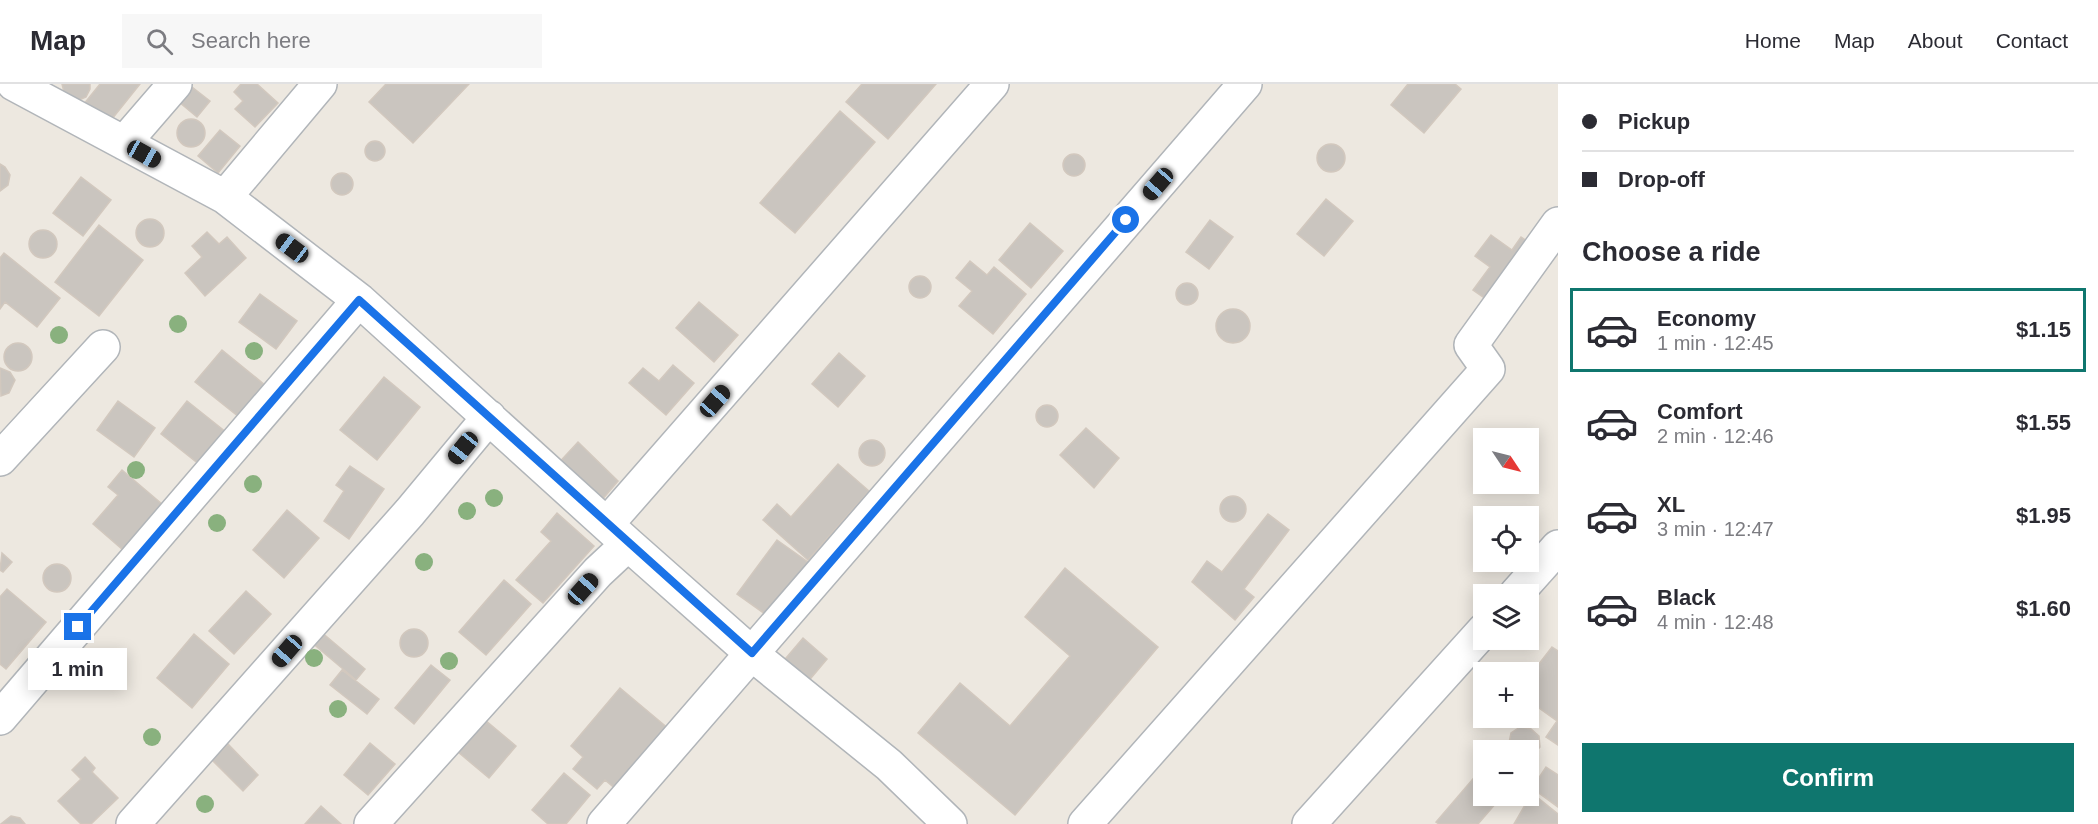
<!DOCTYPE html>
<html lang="en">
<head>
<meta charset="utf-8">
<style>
	:root { --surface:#fff; --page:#f7f7f7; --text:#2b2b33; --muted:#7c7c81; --line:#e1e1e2; --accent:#0f766e }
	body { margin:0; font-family:Arial,sans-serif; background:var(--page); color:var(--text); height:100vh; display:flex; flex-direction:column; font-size:22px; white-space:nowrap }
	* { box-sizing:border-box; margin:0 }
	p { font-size:20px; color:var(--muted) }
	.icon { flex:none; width:33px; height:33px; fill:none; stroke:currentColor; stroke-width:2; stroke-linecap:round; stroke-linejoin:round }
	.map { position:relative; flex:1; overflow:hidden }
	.panel { display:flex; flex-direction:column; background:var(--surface); width:540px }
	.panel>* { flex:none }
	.hud { display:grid; align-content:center; height:132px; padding:0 24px; background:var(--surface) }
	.needle { width:39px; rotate:125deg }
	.buttons { position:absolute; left:1473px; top:344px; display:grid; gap:12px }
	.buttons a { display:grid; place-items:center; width:66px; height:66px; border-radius:0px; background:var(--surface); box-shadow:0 3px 15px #0003; font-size:30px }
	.end { position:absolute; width:27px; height:27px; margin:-14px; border:8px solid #1a73e8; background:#fff; box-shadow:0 0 0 3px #fff }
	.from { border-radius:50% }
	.bubble { position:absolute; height:42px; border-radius:0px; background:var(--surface); box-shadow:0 3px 15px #0003; font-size:20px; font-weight:600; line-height:42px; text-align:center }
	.car { position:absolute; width:18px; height:36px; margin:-18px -9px; border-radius:8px; box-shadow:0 0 4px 2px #0007; background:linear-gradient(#222 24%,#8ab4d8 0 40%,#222 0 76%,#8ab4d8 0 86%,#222 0) }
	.hud b { display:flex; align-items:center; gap:21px; height:57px; font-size:22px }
	.hud b+b { border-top:2px solid var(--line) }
	.hud i { width:15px; height:15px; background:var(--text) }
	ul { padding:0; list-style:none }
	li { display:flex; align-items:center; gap:18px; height:84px; margin:0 12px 9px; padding:0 12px; border:3px solid transparent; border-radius:0px }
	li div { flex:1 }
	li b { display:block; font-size:22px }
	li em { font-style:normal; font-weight:600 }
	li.active { border-color:var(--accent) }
	li>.icon { width:54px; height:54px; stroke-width:1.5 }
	h2 { padding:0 24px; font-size:27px; line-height:72px }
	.button { display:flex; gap:12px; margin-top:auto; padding:12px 24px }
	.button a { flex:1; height:69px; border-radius:0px; background:var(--accent); color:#fff; font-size:24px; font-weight:600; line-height:69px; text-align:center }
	header { display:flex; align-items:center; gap:36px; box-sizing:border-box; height:84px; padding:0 30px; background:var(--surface); border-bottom:2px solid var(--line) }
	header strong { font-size:28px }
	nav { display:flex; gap:33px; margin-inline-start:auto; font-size:21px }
	.search { width:420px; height:54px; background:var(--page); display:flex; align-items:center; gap:15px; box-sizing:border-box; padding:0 21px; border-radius:0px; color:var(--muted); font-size:22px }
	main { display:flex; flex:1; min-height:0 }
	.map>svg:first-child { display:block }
	.building { fill:#cac5bf; stroke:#d2c8be; stroke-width:1.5 }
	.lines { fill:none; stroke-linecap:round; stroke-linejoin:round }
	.minor-casing { stroke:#b1b5b9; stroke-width:36 }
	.minor { stroke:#fff; stroke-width:33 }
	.tree { fill:#89b17e }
	.route { stroke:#1a73e8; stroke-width:8 }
</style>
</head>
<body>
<header>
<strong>Map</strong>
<div class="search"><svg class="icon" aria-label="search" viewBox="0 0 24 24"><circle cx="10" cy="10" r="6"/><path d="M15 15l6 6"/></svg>Search here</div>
<nav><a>Home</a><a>Map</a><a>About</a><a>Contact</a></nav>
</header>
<main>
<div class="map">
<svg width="1558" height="740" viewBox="0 0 1558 740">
	<rect width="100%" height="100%" fill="#ede8e0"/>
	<!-- building -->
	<path class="building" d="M 62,0 L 90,0 L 90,5 L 86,13 L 77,17 L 65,12 Z
		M 100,0 L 140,0 L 108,40 L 84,20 Z
		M 241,0 L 257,0 L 278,19 L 255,43 L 235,25 L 243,17 L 234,8 Z
		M 386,0 L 469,0 L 413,59 L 369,18 Z
		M 862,0 L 936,0 L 888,55 L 846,18 Z
		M 1408,0 L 1455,0 L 1461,5 L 1424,49 L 1391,21 Z
		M 192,3 L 210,17 L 197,33 L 179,18 Z
		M 840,27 L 875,58 L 795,149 L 760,119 Z
		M177 49a14 14 0 1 1 28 0a14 14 0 1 1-28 0Z
		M 220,46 L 240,62 L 218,89 L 198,72 Z
		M365 67a10 10 0 1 1 20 0a10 10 0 1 1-20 0Z
		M1317 74a14 14 0 1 1 28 0a14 14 0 1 1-28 0Z
		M1063 81a11 11 0 1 1 22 0a11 11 0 1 1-22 0Z
		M 0,80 L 5,83 L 10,91 L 8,101 L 0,107 Z
		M331 100a11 11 0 1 1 22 0a11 11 0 1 1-22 0Z
		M 81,93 L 111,116 L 83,152 L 53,129 Z
		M 1326,115 L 1353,137 L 1324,172 L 1297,150 Z
		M136 149a14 14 0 1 1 28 0a14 14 0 1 1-28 0Z
		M 1210,136 L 1233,153 L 1209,185 L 1186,168 Z
		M 1030,139 L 1063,167 L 1031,204 L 999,176 Z
		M 99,141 L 143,176 L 99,232 L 55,198 Z
		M29 160a14 14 0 1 1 28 0a14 14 0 1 1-28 0Z
		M 207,148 L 219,160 L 227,153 L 246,174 L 205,212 L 185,189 L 202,173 L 192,162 Z
		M 1491,151 L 1512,166 L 1521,153 L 1534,162 L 1493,220 L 1473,206 L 1490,183 L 1475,172 Z
		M 4,169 L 60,214 L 37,243 L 5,218 L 0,225 L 0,174 Z
		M 970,177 L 987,191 L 994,183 L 1026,210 L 993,250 L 959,222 L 972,207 L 956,194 Z
		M909 203a11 11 0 1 1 22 0a11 11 0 1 1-22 0Z
		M1176 210a11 11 0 1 1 22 0a11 11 0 1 1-22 0Z
		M 260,210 L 297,237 L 276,265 L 239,238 Z
		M 699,218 L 738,251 L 714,278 L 676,244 Z
		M1216 242a17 17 0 1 1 34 0a17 17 0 1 1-34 0Z
		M4 273a14 14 0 1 1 28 0a14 14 0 1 1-28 0Z
		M 222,266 L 265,301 L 239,333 L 195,298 Z
		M 839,269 L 865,292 L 838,323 L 812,300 Z
		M 673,281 L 694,299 L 666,331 L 629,299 L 643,284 L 659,297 Z
		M 0,284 L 10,288 L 15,296 L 9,309 L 1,312 Z
		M 384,293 L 420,323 L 377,376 L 340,346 Z
		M 118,317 L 155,344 L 134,373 L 97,346 Z
		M 187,317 L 226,348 L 200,381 L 161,350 Z
		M1036 332a11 11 0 1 1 22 0a11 11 0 1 1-22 0Z
		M 1086,344 L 1119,374 L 1094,404 L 1060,371 Z
		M859 369a13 13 0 1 1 26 0a13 13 0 1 1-26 0Z
		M 578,358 L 618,397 L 596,423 L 554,384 Z
		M 838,380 L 869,407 L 808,476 L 763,436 L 777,420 L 791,433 Z
		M 350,382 L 384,405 L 349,455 L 324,437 L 344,407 L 336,401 Z
		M 122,386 L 162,420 L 123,466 L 93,440 L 118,411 L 108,403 Z
		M1220 425a13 13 0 1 1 26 0a13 13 0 1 1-26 0Z
		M 287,426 L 319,454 L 284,494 L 253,466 Z
		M 557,429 L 594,462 L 543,519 L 516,496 L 551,457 L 541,448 Z
		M 1268,430 L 1289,446 L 1244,505 L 1254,513 L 1235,536 L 1192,498 L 1207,477 L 1222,488 Z
		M 777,456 L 812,481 L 772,535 L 737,510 Z
		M 2,469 L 12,478 L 3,488 L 0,486 Z
		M43 494a14 14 0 1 1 28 0a14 14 0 1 1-28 0Z
		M 1065,484 L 1158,563 L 1015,731 L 918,649 L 960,599 L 1010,642 L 1070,572 L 1025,533 Z
		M 504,496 L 531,520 L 486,571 L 459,548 Z
		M 7,505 L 46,538 L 6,585 L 0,580 L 0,513 Z
		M 246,507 L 271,530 L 234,570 L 209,547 Z
		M400 559a14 14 0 1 1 28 0a14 14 0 1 1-28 0Z
		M 320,547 L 365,585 L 356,596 L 311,558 Z
		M 194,550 L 229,580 L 192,624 L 157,594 Z
		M 803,554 L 827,575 L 806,600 L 781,580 Z
		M 1552,563 L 1558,567 L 1558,661 L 1546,653 L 1557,637 L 1528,616 L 1528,594 Z
		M 431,581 L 450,596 L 414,640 L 395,624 Z
		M 342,586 L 379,615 L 367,630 L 330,601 Z
		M 620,604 L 669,645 L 618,707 L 605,696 L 597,705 L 573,685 L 583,673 L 571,662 Z
		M 485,636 L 516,662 L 489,694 L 458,668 Z
		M 1520,643 L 1531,645 L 1539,652 L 1540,663 L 1530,674 L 1528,666 L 1508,664 L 1511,649 Z
		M 370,659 L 395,680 L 368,711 L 344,691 Z
		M 228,660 L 258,691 L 243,707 L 212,676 Z
		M 85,673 L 95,684 L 92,688 L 118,714 L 91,740 L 81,740 L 58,717 L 81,695 L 72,686 Z
		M 1484,682 L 1484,711 L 1503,711 L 1478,740 L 1439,740 L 1436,738 Z
		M 1546,683 L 1558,691 L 1558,723 L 1532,704 Z
		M 564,689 L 590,711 L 566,740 L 548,740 L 532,726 Z
		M 1532,709 L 1558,730 L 1558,740 L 1514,740 Z
		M 321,722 L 341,740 L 305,740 Z
		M 11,732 L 20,734 L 25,740 L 1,740 Z"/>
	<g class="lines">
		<!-- minor casing -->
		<g class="minor-casing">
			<path id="minor" d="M 14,0 L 225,113 L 359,216 L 628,460 L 758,575 L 889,681 L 950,740
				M 124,59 L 175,0
				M 225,113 L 320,0
				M 0,375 L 103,263
				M 607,440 L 992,0
				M 1516,510 L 1558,463
				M 0,634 L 359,216
				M 133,740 L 410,428 L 489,333
				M 371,740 L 598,488 L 628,460
				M 604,740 L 1245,0
				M 1085,740 L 1488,285 L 1471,261 L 1558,140
				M 1309,740 L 1484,546"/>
		</g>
		<!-- minor -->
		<use href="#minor" class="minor"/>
	</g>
	<!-- trees -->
	<g class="tree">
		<circle cx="178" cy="240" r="9"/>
		<circle cx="59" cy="251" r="9"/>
		<circle cx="254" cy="267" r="9"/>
		<circle cx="136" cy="386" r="9"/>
		<circle cx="253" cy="400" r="9"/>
		<circle cx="494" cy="414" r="9"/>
		<circle cx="467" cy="427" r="9"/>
		<circle cx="217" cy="439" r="9"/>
		<circle cx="424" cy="478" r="9"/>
		<circle cx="314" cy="574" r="9"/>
		<circle cx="449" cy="577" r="9"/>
		<circle cx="338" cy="625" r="9"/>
		<circle cx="152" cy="653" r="9"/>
		<circle cx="205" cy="720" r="9"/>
	</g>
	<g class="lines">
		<!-- route -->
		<path class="route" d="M 78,543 L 359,216 L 752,569 L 1126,136"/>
	</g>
</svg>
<div class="buttons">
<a><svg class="needle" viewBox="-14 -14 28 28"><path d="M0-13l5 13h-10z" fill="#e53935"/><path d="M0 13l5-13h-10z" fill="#7c7c81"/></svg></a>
<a><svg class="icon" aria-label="locate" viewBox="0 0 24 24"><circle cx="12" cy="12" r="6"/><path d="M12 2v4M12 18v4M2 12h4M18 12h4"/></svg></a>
<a><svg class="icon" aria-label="layers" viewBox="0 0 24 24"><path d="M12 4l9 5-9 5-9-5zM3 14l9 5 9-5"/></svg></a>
<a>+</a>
<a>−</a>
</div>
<i class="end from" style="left:1126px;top:136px"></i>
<i class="end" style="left:78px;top:543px"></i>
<div class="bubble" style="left:28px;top:564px;width:99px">1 min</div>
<i class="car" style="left:144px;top:70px;rotate:119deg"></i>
<i class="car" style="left:1158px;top:100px;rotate:221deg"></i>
<i class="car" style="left:292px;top:164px;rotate:307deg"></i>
<i class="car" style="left:715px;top:317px;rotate:41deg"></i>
<i class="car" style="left:463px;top:364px;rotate:219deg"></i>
<i class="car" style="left:583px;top:505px;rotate:42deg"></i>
<i class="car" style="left:287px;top:567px;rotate:221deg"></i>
</div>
<section class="panel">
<div class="hud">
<b><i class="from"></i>Pickup</b>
<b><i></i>Drop-off</b>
</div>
<h2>Choose a ride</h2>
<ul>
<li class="active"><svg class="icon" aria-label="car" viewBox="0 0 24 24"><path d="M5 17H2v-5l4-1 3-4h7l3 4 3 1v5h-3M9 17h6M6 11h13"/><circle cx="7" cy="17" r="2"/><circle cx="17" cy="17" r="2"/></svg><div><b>Economy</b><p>1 min · 12:45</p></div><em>$1.15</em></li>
<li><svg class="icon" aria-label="car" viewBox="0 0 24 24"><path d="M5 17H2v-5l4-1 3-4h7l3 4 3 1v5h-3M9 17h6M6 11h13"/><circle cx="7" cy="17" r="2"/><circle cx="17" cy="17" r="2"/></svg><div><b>Comfort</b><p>2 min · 12:46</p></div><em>$1.55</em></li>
<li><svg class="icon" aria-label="car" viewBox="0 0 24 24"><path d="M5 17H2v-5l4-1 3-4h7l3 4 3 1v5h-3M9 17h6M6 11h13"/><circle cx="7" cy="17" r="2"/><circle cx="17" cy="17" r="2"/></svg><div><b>XL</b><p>3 min · 12:47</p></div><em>$1.95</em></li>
<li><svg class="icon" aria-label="car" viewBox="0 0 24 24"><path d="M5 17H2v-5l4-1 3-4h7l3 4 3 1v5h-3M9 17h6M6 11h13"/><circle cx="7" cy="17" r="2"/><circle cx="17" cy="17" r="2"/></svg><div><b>Black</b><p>4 min · 12:48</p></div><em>$1.60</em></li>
</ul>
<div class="button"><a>Confirm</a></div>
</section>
</main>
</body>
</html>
